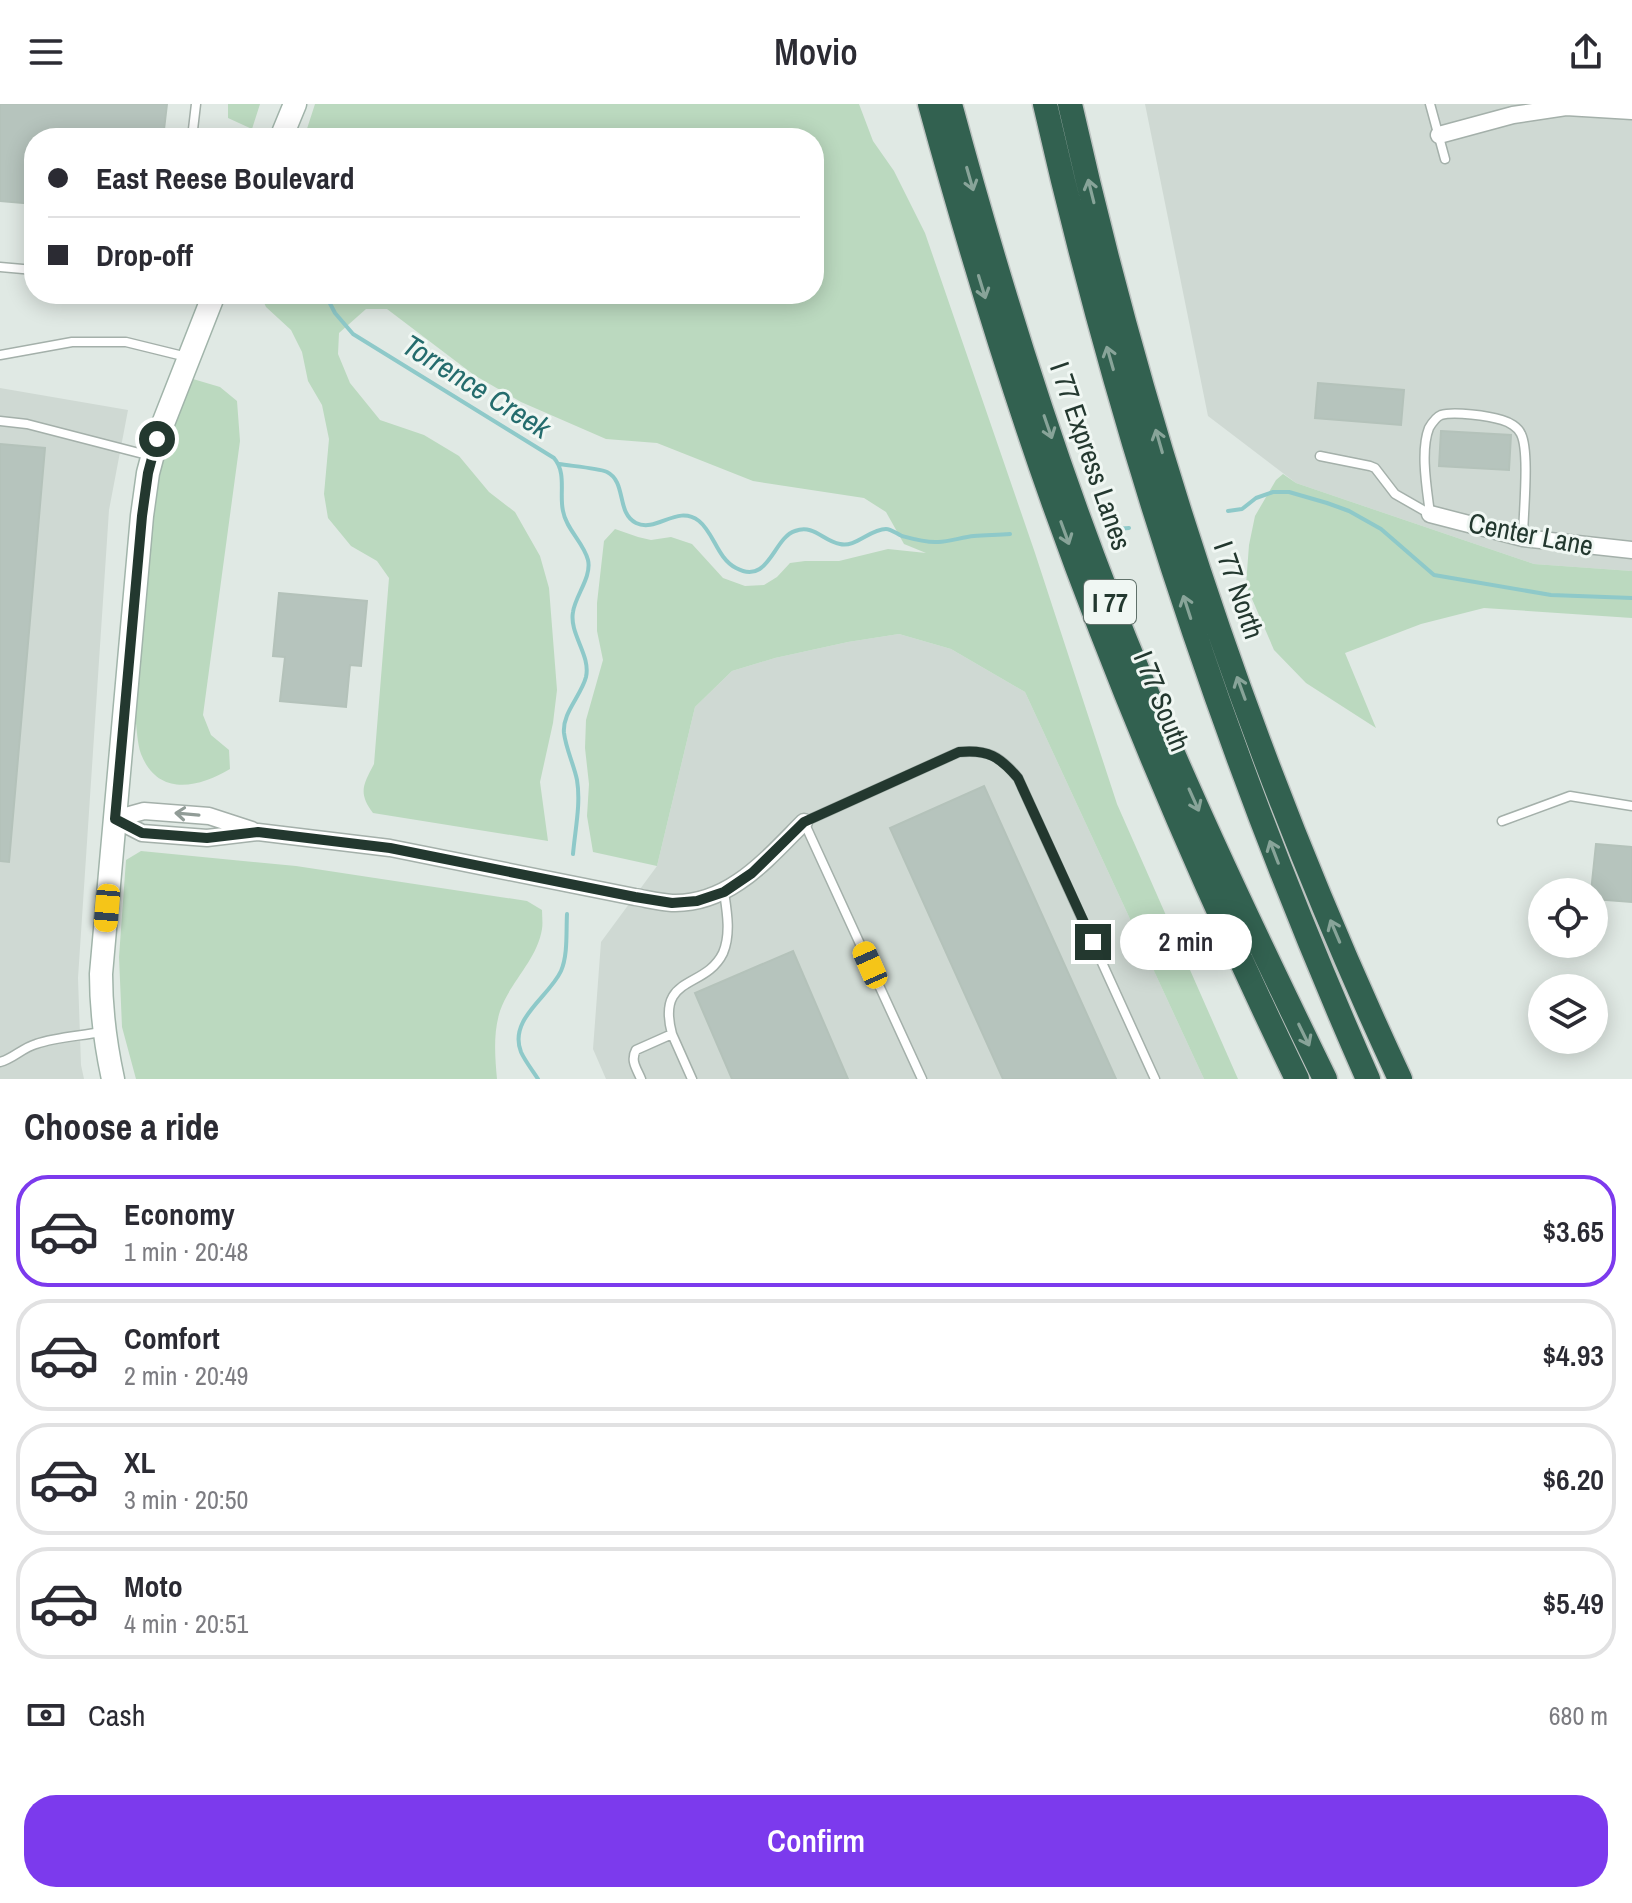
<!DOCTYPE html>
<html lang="en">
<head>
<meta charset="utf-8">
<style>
	:root { --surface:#fff; --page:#f2f2f3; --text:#2b2b33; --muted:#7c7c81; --line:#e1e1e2; --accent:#7c3aed }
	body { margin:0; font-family:"Archivo Narrow",sans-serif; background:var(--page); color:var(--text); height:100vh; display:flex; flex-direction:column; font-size:30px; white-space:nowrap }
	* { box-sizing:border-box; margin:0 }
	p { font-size:26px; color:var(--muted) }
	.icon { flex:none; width:44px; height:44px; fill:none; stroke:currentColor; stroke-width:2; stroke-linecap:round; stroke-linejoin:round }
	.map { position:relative; height:975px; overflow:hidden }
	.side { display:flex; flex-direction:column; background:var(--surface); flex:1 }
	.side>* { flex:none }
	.top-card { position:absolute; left:24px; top:24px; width:800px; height:176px; border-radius:32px; box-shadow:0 4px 20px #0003; display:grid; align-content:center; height:176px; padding:0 24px; background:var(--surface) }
	.fabs { position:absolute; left:1528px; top:774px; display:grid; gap:16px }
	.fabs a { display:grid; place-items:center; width:80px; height:80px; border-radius:50%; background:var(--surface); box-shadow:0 4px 20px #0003; font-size:40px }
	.end { position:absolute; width:36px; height:36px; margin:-18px; border:10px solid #23382f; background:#fff; box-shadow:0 0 0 4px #fff }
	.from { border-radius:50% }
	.bubble { position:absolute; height:56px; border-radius:28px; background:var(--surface); box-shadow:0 4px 20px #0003; font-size:26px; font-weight:600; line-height:56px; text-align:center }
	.car { position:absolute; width:24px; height:48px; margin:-24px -12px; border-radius:10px; box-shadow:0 0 6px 2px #0007; background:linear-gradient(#f5c518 24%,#345 0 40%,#f5c518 0 76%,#345 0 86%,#f5c518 0) }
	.top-card b { display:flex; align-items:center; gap:28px; height:76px; font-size:30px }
	.top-card b+b { border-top:2px solid var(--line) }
	.top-card i { width:20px; height:20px; background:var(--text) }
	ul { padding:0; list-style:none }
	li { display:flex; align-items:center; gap:24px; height:112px; margin:0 16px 12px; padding:0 8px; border:4px solid var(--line); border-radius:32px }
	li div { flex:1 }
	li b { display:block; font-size:30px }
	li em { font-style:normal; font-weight:600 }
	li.current { border-color:var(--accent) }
	li>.icon { width:72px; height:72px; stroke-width:1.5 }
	h2 { padding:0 24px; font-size:36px; line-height:96px }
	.pay { display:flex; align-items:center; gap:20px; height:88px; padding:0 24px; font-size:30px }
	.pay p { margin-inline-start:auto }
	.primary-button { display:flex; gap:16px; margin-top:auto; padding:16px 24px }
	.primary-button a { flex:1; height:92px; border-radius:32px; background:var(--accent); color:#fff; font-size:32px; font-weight:600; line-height:92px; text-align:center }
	header { display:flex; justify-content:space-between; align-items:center; height:104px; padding:0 24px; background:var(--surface); font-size:36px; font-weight:600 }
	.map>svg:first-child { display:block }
	.built { fill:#cfd9d3 }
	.green { fill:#bbd9bf }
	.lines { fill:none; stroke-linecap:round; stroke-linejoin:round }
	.stream { stroke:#8ec9c9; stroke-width:4 }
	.building { fill:#b6c4bd; stroke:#b4c2ba; stroke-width:2 }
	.lane-casing { stroke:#a4b0aa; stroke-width:11 }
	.street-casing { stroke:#a4b0aa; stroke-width:19 }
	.secondary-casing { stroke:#a1b4aa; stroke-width:25 }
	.highway-casing { stroke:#bdc3c1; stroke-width:27 }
	.lane { stroke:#fff; stroke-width:8 }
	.street { stroke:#fff; stroke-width:16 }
	.secondary { stroke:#fff; stroke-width:22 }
	.highway { stroke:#326150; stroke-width:24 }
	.oneway { stroke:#88a499 }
	.oneway2 { stroke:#919c97 }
	.route { stroke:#23382f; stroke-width:10 }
	.labels { text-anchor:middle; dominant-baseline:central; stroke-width:6; stroke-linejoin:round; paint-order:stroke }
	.shield { fill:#f0f7f3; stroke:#60716a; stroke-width:2 }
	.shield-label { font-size:26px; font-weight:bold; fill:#23382f }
	.street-label { font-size:28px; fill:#23382f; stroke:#f0f7f3 }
	.water-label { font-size:30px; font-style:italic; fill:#246c6d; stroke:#f0f7f3 }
</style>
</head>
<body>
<header><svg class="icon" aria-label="menu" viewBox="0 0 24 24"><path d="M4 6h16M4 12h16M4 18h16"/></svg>Movio<svg class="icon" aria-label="share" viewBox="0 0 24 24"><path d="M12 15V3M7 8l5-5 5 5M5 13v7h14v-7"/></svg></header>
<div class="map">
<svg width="1632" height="975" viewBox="0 0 1632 975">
	<rect width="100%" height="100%" fill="#e0e9e4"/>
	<!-- built -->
	<path class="built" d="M 1145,0 L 1632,0 L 1632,467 L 1534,460 L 1296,379 L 1208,312 Z
		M 0,284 L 128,306 L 109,406 L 78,874 L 81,961 L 84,975 L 0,975 Z
		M 899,530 L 951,545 L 1025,588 L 1204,975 L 606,975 L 593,945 L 601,838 L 657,762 L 695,603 L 732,567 L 775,554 L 848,538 Z"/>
	<!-- green -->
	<path class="green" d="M 228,0 L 260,0 L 252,25 L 228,14 Z
		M 315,0 L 859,0 L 873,37 L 894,67 L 925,129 L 1035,449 L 1117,700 L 1238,975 L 1204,975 L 1025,588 L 951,545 L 899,530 L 848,538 L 775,554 L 732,567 L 695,603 L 657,762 L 593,748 L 587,712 L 589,680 L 585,644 L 586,616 L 603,556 L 597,527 L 597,499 L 604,437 L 615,425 L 638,433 L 651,436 L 671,433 L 692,440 L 723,474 L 745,482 L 764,481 L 777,473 L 790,459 L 805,457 L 839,457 L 888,445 L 926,449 L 904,440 L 886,408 L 864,394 L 753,377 L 657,339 L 606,335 L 521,298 L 474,271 L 387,205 L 366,205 L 339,229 L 338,250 L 350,279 L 380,316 L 424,331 L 459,352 L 489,388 L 515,408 L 540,452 L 549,484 L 557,586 L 553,619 L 540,678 L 548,737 L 373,709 C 358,689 363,681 374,660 L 389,474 L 377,457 L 351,442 L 328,414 L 324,390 L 329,335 L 322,301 L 308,277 L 302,248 L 291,226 L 266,203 L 260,190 L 814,190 L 814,34 L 304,34 Z
		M 193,275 L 220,283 L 237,297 L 240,337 L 203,611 L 211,631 L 229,646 L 230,665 C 198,684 158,693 141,650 C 137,639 137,624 135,612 L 157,379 L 172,321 Z
		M 1283,370 L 1296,379 L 1534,460 L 1632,467 L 1632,514 L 1484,504 L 1421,520 L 1345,549 L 1376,624 L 1306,579 L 1274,546 L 1246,481 L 1249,441 L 1255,412 L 1276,376 Z
		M 141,747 L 296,762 L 527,797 L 542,806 C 542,812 543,819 542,825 C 537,856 510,878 500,907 C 493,929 495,953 497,975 L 136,975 L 122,923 L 119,853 L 126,756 Z"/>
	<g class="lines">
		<!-- stream -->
		<path class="stream" d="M 325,190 L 335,209 L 353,230 L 554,354 C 567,369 559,390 563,407 C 566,425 584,439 588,456 C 592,473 575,492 573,508 C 569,530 591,551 586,573 C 581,592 562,609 564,629 C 566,645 574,661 577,676 C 581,700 575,726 573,750
			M 559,360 C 571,362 598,364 607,368 C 627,378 616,409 636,419 C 657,429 677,400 699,417 C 714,429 717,454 736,464 C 769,482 773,434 795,427 C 814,420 823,437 840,440 C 855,444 870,425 886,425 C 891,425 897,430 902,432 C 913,435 927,439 938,438 C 950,438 962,433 974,432 C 986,431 998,431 1010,430
			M 1228,407 L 1242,405 L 1256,394 L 1273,388 L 1289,388 L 1327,399 L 1349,407 L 1381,425 L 1434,471 L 1551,491 L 1632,494
			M 1116,425 L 1129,424
			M 538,975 C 533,967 525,957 521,948 C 508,915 549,893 561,867 C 568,851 566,828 567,810"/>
	</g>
	<!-- building -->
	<path class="building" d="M 0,0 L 167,0 L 163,34 L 34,34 L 34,100 L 0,97 Z
		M 1318,279 L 1404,286 L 1401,321 L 1315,314 Z
		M 1441,327 L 1511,331 L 1509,366 L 1439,362 Z
		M 0,340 L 45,344 L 9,758 L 0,757 Z
		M 279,489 L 367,497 L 361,562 L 350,561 L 346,603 L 280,597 L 285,553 L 273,552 Z
		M 984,682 L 1116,975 L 1003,975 L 890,724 Z
		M 1596,740 L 1632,743 L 1632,798 L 1594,795 L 1594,788 L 1591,788 Z
		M 793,847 L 848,975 L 732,975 L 695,889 Z"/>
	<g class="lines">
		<!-- lane casing -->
		<g class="lane-casing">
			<path id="lane" d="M 1430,0 L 1445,55
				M 192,34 L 196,0
				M 0,163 L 34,166
				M 0,251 L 72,238 L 126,238 L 187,253
				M 0,317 L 27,320 L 151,352
				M 1320,352 L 1370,362 L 1375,364 L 1395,390 L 1430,410
				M 1430,410 C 1427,385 1420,347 1429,324 C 1432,319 1436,313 1441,311 C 1454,307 1489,312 1502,316 C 1509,318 1518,323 1521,330 C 1530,348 1523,412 1523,434
				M 1502,717 L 1570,692 L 1632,702
				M 672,930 L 692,975
				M 0,958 C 13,955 22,944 36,940 C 56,933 80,932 101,928
				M 641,975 C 637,965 630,957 636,946 L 672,930 C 656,870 705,886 723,849 C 731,830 727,808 724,788
				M 922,975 L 804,718 L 959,648 C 988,645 1000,652 1018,674 L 1155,975"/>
		</g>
		<!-- street casing -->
		<g class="street-casing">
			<path id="street" d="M 1439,31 L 1513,11 L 1566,3 L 1632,7
				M 1430,410 L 1523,434 L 1632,446
				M 115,715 L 142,729 L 207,734 L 258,728 L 390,744 L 635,793 C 647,795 660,798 672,799 C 729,801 767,755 804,718
				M 115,715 L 144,707 L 209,712 L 252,726"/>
		</g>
		<!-- secondary casing -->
		<g class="secondary-casing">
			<path id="secondary" d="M 281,34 L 295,0
				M 113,975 C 105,938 101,907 101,870 L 142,412 L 148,369 L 157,335 L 214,190"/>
		</g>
		<!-- highway casing -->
		<g class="highway-casing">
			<path id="highway" d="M 930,0 C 967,135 1007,268 1054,400 C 1124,596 1206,787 1297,975
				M 950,0 C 995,167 1046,333 1109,495 C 1173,659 1248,817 1325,975
				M 1045,0 C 1121,334 1230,662 1368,975
				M 1070,0 C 1145,334 1255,664 1400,975"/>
		</g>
		<!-- lane -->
		<use href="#lane" class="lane"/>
		<!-- street -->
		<use href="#street" class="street"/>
		<!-- secondary -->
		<use href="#secondary" class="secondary"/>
		<!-- highway -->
		<use href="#highway" class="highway"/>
	</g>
	<!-- one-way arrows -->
	<defs><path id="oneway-shaft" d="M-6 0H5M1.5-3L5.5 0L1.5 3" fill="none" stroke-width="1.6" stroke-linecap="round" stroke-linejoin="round" transform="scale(2)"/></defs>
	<g class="oneway">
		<use href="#oneway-shaft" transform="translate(970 75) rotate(74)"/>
		<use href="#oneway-shaft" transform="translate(1091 87) rotate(-104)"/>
		<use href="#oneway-shaft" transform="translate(982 183) rotate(73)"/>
		<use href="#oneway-shaft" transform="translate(1110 254) rotate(-106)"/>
		<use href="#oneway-shaft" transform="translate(1048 323) rotate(71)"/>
		<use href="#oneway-shaft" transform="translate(1159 337) rotate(-106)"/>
		<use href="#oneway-shaft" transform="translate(1065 429) rotate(70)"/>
		<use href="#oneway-shaft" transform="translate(1187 503) rotate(-108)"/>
		<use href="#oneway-shaft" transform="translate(1241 584) rotate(-110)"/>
		<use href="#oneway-shaft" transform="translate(1194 696) rotate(66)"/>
		<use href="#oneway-shaft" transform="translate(1274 748) rotate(-111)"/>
		<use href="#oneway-shaft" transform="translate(1335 827) rotate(-113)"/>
		<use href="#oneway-shaft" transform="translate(1304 931) rotate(64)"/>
	</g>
	<use class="oneway2" href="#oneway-shaft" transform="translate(187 710) rotate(-175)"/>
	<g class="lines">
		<!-- route -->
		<path class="route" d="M 157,335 L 148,369 L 142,412 L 115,715 L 142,729 L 207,734 L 258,728 L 390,744 L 635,793 L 672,799 L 697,797 L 724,788 L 752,769 L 804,718 L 959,648 C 988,645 1000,653 1018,674 L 1093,838"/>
	</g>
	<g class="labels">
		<!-- shield labels -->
		<rect class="shield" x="1084" y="476" width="52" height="44" rx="6"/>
		<g class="shield-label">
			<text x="1110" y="498">I 77</text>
		</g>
		<!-- street labels -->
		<g class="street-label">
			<text transform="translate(1091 352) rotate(71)">I 77 Express Lanes</text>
			<text transform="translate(1531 430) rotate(11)">Center Lane</text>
			<text transform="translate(1239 486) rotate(71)">I 77 North</text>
			<text transform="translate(1162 597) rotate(68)">I 77 South</text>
		</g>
		<!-- water labels -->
		<g class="water-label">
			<text transform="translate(477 282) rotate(32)">Torrence Creek</text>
		</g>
	</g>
</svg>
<div class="fabs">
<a><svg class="icon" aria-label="locate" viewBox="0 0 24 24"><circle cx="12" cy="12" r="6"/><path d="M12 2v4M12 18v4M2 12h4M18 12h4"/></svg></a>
<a><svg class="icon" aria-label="layers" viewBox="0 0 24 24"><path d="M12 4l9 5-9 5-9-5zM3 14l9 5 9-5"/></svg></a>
</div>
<i class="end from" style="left:157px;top:335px"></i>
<i class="end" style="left:1093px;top:838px"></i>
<div class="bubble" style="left:1120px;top:810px;width:132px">2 min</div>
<i class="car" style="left:107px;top:804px;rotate:185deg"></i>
<i class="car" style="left:870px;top:861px;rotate:336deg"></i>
<div class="top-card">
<b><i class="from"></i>East Reese Boulevard</b>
<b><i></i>Drop-off</b>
</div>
</div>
<section class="side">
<h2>Choose a ride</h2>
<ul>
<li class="current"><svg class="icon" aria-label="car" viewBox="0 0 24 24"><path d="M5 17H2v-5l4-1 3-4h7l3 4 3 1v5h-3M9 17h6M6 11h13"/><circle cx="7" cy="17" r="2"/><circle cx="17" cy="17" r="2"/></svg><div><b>Economy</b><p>1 min · 20:48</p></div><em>$3.65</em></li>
<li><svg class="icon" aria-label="car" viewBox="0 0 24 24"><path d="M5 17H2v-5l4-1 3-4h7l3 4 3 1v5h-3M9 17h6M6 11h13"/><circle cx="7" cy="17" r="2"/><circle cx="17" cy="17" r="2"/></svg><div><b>Comfort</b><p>2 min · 20:49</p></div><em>$4.93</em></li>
<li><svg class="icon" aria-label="car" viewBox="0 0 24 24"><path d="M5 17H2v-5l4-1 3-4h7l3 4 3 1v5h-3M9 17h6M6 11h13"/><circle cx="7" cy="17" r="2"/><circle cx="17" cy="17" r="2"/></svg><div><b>XL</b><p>3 min · 20:50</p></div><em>$6.20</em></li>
<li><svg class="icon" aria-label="car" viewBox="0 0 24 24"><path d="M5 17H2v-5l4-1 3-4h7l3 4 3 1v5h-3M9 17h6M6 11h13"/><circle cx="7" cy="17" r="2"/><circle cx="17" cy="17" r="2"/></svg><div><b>Moto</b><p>4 min · 20:51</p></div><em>$5.49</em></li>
</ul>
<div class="pay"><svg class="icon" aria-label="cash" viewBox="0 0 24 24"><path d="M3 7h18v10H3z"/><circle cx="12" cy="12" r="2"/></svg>Cash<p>680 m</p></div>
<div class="primary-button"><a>Confirm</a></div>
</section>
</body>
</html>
